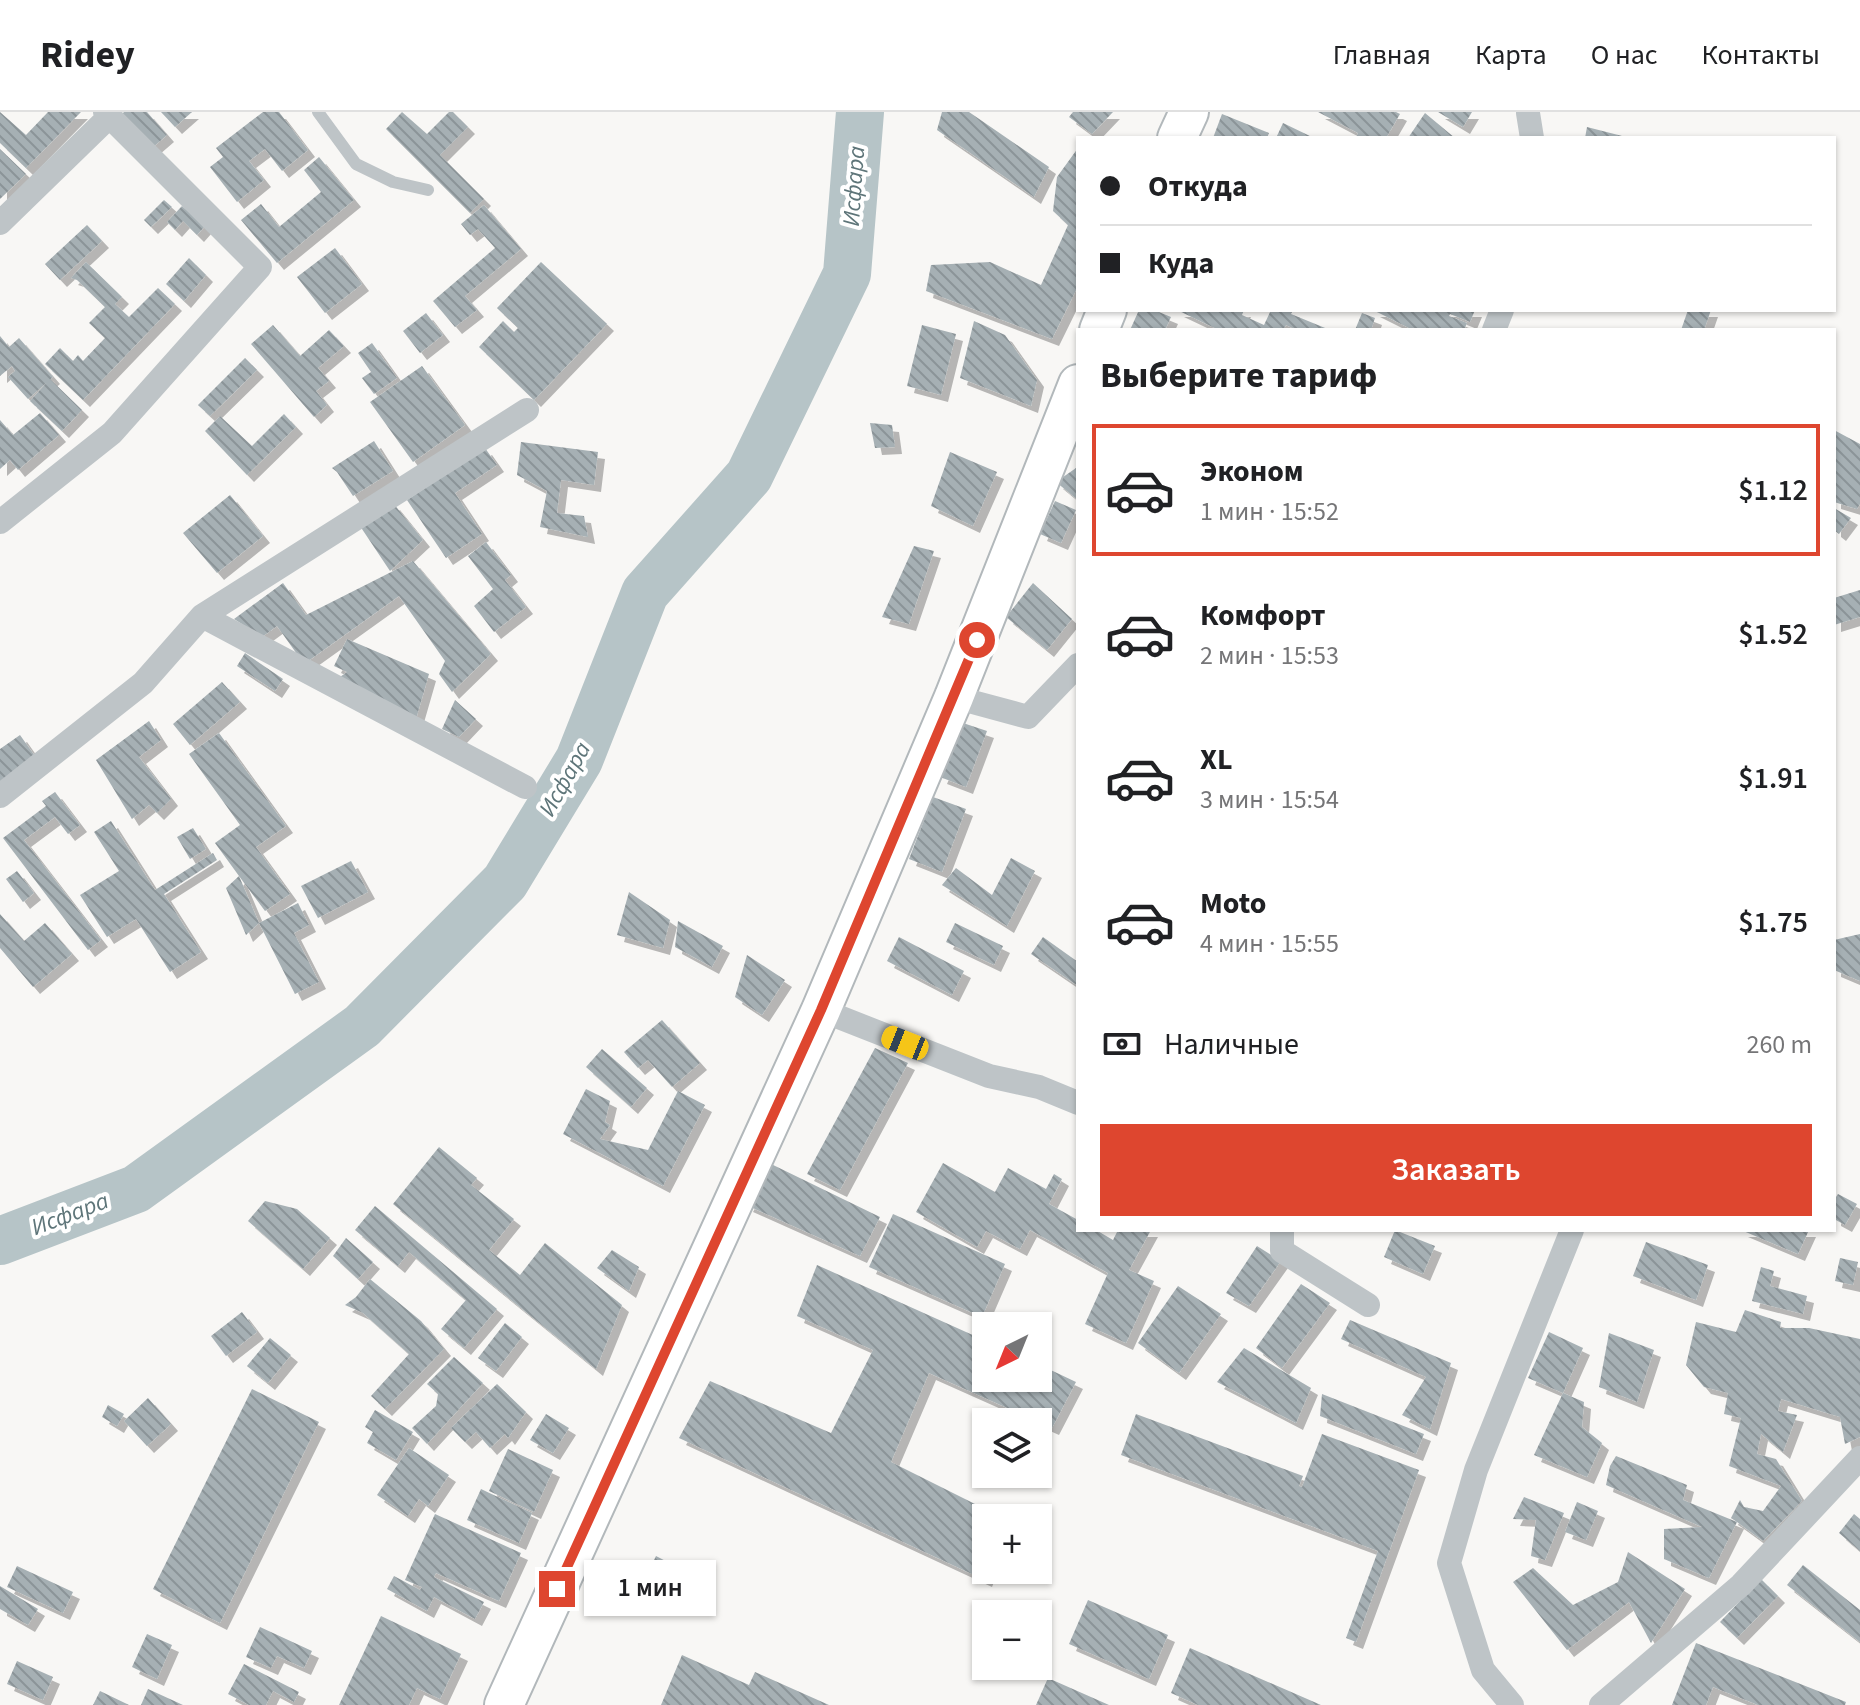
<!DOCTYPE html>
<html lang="ru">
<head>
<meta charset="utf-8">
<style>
	:root { --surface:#fff; --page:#f6f6f6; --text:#202124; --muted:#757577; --line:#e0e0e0; --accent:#de462f }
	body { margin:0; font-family:"Source Sans 3",sans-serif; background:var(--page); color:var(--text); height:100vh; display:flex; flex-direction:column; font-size:30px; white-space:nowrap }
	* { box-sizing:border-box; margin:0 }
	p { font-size:26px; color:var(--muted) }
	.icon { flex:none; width:44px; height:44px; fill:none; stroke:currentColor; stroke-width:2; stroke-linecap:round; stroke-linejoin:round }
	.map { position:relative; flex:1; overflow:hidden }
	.details { position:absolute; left:1076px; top:216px; width:760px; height:904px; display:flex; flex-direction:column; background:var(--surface); border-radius:0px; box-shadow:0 2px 6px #0004 }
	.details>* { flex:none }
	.top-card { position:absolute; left:1076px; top:24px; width:760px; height:176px; border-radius:0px; box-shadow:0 2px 6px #0004; display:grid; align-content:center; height:176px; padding:0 24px; background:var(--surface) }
	.needle { width:52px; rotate:223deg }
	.tools { position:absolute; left:972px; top:1200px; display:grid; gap:16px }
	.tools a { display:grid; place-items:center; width:80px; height:80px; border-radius:0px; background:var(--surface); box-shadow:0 2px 6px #0004; font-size:40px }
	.end { position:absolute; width:36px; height:36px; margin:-18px; border:10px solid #de462f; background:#fff; box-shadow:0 0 0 4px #fff }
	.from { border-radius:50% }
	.bubble { position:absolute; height:56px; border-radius:0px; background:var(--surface); box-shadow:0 2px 6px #0004; font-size:26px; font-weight:600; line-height:56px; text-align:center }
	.car { position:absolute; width:24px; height:48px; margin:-24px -12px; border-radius:10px; box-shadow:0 0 6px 2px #0007; background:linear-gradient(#f5c518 24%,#345 0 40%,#f5c518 0 76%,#345 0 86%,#f5c518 0) }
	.top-card b { display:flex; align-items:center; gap:28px; height:76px; font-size:30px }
	.top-card b+b { border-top:2px solid var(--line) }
	.top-card i { width:20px; height:20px; background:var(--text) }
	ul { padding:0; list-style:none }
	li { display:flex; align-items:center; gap:24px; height:132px; margin:0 16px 12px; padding:0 8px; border:4px solid transparent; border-radius:0px }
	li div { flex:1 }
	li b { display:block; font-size:30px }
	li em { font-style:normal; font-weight:600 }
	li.active { border-color:var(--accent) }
	li>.icon { width:72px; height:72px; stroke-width:1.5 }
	h2 { padding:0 24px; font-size:36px; line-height:96px }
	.pay { display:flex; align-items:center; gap:20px; height:88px; padding:0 24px; font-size:30px }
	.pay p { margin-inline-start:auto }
	.primary-button { display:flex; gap:16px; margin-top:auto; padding:16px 24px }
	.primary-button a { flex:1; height:92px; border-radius:0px; background:var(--accent); color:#fff; font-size:32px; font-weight:600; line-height:92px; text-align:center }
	header { display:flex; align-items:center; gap:48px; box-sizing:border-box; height:112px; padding:0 40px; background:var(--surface); border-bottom:2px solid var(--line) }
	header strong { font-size:38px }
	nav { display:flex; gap:44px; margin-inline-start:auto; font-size:28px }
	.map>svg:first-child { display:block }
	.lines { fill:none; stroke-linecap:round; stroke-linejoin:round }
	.river { stroke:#b6c4c7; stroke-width:48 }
	.building { fill:url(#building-back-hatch); filter:url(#shadow) }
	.primary-casing { stroke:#b2b8bb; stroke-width:42 }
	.lane { stroke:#bec4c7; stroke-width:12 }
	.street { stroke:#bec4c7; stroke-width:24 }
	.primary { stroke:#fff; stroke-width:38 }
	.route { stroke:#de462f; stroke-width:10 }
	.labels { text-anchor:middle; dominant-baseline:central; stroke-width:8; stroke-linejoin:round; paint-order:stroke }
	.water-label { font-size:24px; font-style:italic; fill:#5e7579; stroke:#fff }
</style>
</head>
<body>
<header>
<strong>Ridey</strong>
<nav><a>Главная</a><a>Карта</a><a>О нас</a><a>Контакты</a></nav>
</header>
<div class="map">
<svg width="1860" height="1593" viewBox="0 0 1860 1593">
	<defs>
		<pattern id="building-back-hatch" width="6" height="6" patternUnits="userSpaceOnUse" patternTransform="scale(2)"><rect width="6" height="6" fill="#a6b0b4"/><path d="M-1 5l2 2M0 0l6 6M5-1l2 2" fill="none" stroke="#8b9498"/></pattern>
		<filter id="shadow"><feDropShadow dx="7" dy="7" stdDeviation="0" flood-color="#0004"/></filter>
	</defs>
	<rect width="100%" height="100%" fill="#f8f7f5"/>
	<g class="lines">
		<!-- river -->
		<path class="river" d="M 0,1129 L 136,1077 L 362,914 L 505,770 L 579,648 L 645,481 L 749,364 L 847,162 L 860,0"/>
	</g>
	<!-- building -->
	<path class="building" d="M 0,0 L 26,23 L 48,0 L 81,0 L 26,56 L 0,31 Z
		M 124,0 L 147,0 L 167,23 L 152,36 L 122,2 Z
		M 161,0 L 192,0 L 175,15 Z
		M 263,0 L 279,0 L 308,38 L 282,59 L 265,37 L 249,49 L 264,68 L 237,90 L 210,55 L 223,45 L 216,36 Z
		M 402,0 L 427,22 L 449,0 L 453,0 L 468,15 L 440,43 L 484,87 L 470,101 L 386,17 Z
		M 942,0 L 969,0 L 1049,55 L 1034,85 L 937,18 Z
		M 1073,0 L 1113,0 L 1092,22 L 1069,5 Z
		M 1318,0 L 1396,0 L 1400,2 L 1386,26 L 1356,26 L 1358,21 Z
		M 1438,0 L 1472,0 L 1463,15 Z
		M 1425,1 L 1455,26 L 1408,26 Z
		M 1222,2 L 1269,21 L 1267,26 L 1213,26 Z
		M 1283,11 L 1314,26 L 1276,26 Z
		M 1587,15 L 1626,25 L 1625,26 L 1585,26 Z
		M 1078,36 L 1078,174 L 1052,227 L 926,179 L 931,153 L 990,150 L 1041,173 L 1068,113 L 1053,99 L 1057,65 Z
		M 0,37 L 26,62 L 0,87 Z
		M 319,45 L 354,88 L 277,151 L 241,108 L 261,92 L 279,115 L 321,80 L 304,58 Z
		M 164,88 L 172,95 L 151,115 L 144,108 Z
		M 484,93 L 521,137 L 465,184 L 477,198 L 455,215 L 433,189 L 495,136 L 478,117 L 470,123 L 461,112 Z
		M 182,94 L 205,114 L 197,123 L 183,109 L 175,118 L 167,110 Z
		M 87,113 L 102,129 L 60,168 L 45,152 Z
		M 335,136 L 362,172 L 325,201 L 297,165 Z
		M 189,146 L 206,163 L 184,189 L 166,172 Z
		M 86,150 L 122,185 L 115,192 L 129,205 L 158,176 L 175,192 L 83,288 L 45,252 L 60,236 L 73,249 L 78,243 L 83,249 L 105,226 L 89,211 L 105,195 L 77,168 L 71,166 Z
		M 541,150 L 607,212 L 534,288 L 479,235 L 503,209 L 514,220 L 518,216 L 497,196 Z
		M 1139,198 L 1154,198 L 1171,205 L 1165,218 L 1130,218 Z
		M 1177,198 L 1244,198 L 1242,203 L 1264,213 L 1271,198 L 1293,198 L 1291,202 L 1330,218 L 1297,218 L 1286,213 L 1283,218 L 1219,218 Z
		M 1373,198 L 1475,198 L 1470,210 L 1450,202 L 1449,204 L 1467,211 L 1464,218 L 1413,218 Z
		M 1688,198 L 1711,198 L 1704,218 L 1681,218 Z
		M 426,201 L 443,223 L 420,241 L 403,219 Z
		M 1362,201 L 1375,206 L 1371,218 L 1355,218 Z
		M 974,209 L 1005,223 L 1037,268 L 1031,294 L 960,266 Z
		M 273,213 L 300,244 L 329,218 L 344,234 L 318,256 L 329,269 L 316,279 L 327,293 L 314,305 L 251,232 Z
		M 922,213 L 956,222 L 941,283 L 907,274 Z
		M 0,224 L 9,235 L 19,226 L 53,265 L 28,287 L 8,265 L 15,259 L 12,254 L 0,264 Z
		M 372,231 L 397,266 L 374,282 L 362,266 L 371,260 L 358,241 Z
		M 245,246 L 257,258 L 210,304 L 198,293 Z
		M 422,254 L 465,313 L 413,350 L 370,290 Z
		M 50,267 L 82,298 L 62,319 L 30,289 Z
		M 40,301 L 59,323 L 18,358 L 10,348 L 0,357 L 0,308 L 13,323 Z
		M 284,302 L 296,315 L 247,363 L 205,319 L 220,304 L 252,334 Z
		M 870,311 L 892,313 L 895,335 L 875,336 Z
		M 1834,318 L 1860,332 L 1860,392 L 1857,397 L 1834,390 Z
		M 374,329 L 393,359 L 353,384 L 337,360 L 332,356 Z
		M 521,330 L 598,340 L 594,373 L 561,368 L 557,401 L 584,404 L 588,425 L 540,415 L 547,379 L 517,363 Z
		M 485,336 L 497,353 L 455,381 L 482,422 L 446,446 L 407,388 Z
		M 950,340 L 997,360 L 973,414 L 931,394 Z
		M 1076,356 L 1078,357 L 1078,388 L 1056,370 Z
		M 230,383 L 263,424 L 217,461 L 183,421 Z
		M 1055,389 L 1076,398 L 1061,431 L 1040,422 Z
		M 393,391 L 423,428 L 390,459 L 360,414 Z
		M 1834,396 L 1851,406 L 1839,422 L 1834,418 Z
		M 486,430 L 511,463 L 505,468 L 526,495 L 494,520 L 474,494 L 493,477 L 468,444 Z
		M 914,434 L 934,439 L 909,512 L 882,505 Z
		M 413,449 L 491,542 L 452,580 L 439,562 L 445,549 L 399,484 L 304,552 L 277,514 L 262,525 L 234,507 L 283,471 L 306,503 Z
		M 1033,471 L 1072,507 L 1047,538 L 1006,505 Z
		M 1860,478 L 1860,505 L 1834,513 L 1834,486 Z
		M 347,527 L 429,562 L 416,607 L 340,565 L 347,560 L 334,554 Z
		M 245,541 L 283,567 L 275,579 L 237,554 Z
		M 222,570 L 240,590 L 190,633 L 173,612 Z
		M 455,588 L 476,607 L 459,625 L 442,617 Z
		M 149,609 L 161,628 L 139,645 L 171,687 L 157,701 L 149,693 L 132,707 L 96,648 Z
		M 963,611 L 987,619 L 966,675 L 940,665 Z
		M 219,621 L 286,714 L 256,735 L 290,782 L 265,799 L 239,764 L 259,811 L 298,791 L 309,813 L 294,821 L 319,870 L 295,882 L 259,811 L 246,823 L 226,776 L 239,764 L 215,731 L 240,713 L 189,642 Z
		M 20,623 L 37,647 L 0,672 L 0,637 Z
		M 55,680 L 80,713 L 68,722 L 55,705 L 24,728 L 101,828 L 88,838 L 3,726 L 46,694 L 42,689 Z
		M 933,685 L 966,697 L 942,760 L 909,747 Z
		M 111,709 L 155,778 L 213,741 L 217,748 L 164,782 L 201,840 L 170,860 L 136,807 L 107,825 L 80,783 L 119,759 L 94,720 Z
		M 193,716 L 206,737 L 190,747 L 177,725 Z
		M 1011,746 L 1035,759 L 1007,814 L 942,773 L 956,756 L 992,783 Z
		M 351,749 L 368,780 L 318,806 L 301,774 Z
		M 17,759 L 34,781 L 23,790 L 6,767 Z
		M 629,780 L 670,808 L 663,836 L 617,823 Z
		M 0,802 L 24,829 L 45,811 L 72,842 L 33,875 L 0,836 Z
		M 678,809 L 723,834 L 712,855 L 675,835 Z
		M 955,811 L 1003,834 L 994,853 L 946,830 Z
		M 1860,822 L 1860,869 L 1834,858 L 1834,828 Z
		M 899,825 L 964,859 L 952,883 L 887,849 Z
		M 1043,825 L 1078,850 L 1078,874 L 1031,842 Z
		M 747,843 L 785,868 L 762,903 L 735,885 Z
		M 662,908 L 700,951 L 672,975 L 648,948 L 638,956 L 624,940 Z
		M 875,936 L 908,951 L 840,1078 L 807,1062 Z
		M 602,937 L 647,976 L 631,995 L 586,955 Z
		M 586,977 L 610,989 L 605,1010 L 610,1013 L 600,1027 L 648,1038 L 678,979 L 705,993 L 663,1074 L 563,1022 Z
		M 439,1035 L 477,1066 L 471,1073 L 514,1107 L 489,1138 L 520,1163 L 545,1131 L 622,1193 L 596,1257 L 393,1092 Z
		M 769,1051 L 880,1105 L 860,1144 L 746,1093 Z
		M 943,1051 L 995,1080 L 1008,1056 L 1046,1077 L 1054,1062 L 1062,1067 L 1049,1092 L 1078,1108 L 1078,1118 L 1096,1118 L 1113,1128 L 1118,1118 L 1151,1118 L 1129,1158 L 1154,1169 L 1126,1231 L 1085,1212 L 1108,1161 L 1030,1118 L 1020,1137 L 986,1119 L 977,1135 L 916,1100 Z
		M 1838,1082 L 1857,1092 L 1845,1113 L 1834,1107 L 1834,1088 Z
		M 265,1089 L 297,1097 L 330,1126 L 303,1157 L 248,1109 Z
		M 375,1094 L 497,1197 L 464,1236 L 441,1217 L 466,1188 L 409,1140 L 398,1154 L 355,1118 Z
		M 893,1102 L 1005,1152 L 982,1205 L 869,1155 Z
		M 1395,1118 L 1435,1134 L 1423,1162 L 1384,1145 Z
		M 1741,1118 L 1809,1118 L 1798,1142 Z
		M 346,1126 L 373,1150 L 358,1167 L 333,1144 Z
		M 1646,1130 L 1708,1153 L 1696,1188 L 1633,1164 Z
		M 1257,1134 L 1281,1149 L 1249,1194 L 1226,1181 Z
		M 612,1138 L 639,1155 L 629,1179 L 597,1156 Z
		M 1840,1146 L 1858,1150 L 1853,1173 L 1835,1169 Z
		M 817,1153 L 986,1229 L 986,1266 L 1038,1266 L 1038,1252 L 1076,1270 L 1052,1316 L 929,1261 L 891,1350 L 1003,1406 L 986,1406 L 986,1458 L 989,1458 L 985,1468 L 679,1326 L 710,1269 L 831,1321 L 873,1238 L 797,1204 Z
		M 1761,1155 L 1774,1159 L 1770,1174 L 1807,1184 L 1803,1202 L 1752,1189 Z
		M 370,1167 L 421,1209 L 444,1237 L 385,1297 L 371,1284 L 409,1242 L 363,1201 L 345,1193 L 356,1185 Z
		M 1301,1172 L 1330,1191 L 1282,1256 L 1256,1236 Z
		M 1178,1174 L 1221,1202 L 1179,1261 L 1138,1231 Z
		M 1745,1198 L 1781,1210 L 1780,1216 L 1809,1216 L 1860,1227 L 1860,1325 L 1845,1332 L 1840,1305 L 1781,1287 L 1778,1299 L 1797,1303 L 1783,1340 L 1761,1322 L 1757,1342 L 1776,1347 L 1802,1389 L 1763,1429 L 1737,1410 L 1709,1466 L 1664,1447 L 1664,1417 L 1702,1415 L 1606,1373 L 1610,1354 L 1616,1344 L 1687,1373 L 1683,1388 L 1737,1410 L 1731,1406 L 1740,1388 L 1744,1395 L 1763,1399 L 1781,1374 L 1729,1354 L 1741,1306 L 1724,1302 L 1728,1281 L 1704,1275 L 1686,1253 L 1696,1210 L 1736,1220 Z
		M 242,1200 L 257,1220 L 226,1244 L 211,1224 Z
		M 1350,1208 L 1451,1251 L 1430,1317 L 1402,1303 L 1426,1265 L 1341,1227 Z
		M 505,1211 L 522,1225 L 496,1259 L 478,1246 Z
		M 1549,1220 L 1583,1236 L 1563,1281 L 1528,1266 Z
		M 1609,1221 L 1654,1238 L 1637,1290 L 1599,1275 Z
		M 270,1226 L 291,1243 L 268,1271 L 247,1254 Z
		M 1244,1236 L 1311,1276 L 1296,1311 L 1217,1270 Z
		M 454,1245 L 483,1271 L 427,1332 L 412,1316 L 436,1294 L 438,1282 L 427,1272 Z
		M 497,1272 L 526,1300 L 508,1326 L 505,1322 L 490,1336 L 476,1320 L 465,1330 L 451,1316 Z
		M 252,1277 L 319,1310 L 220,1511 L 153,1477 Z
		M 1563,1281 L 1584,1290 L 1582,1315 L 1602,1331 L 1587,1365 L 1534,1343 Z
		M 1322,1282 L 1424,1322 L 1416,1342 L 1320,1304 Z
		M 148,1286 L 171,1312 L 147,1334 L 124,1309 Z
		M 108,1293 L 124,1302 L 117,1314 L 102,1305 Z
		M 375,1298 L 413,1320 L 396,1348 L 367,1331 L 373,1320 L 365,1315 Z
		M 546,1302 L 569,1316 L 553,1341 L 530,1328 Z
		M 1136,1302 L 1303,1364 L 1299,1374 L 1302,1375 L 1322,1322 L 1419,1358 L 1356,1530 L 1346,1526 L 1378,1439 L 1121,1343 Z
		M 409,1336 L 449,1363 L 428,1394 L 419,1387 L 408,1404 L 377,1383 Z
		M 508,1337 L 553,1358 L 534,1400 L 489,1379 Z
		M 481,1377 L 532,1401 L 519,1431 L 467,1408 Z
		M 1524,1385 L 1564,1401 L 1545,1448 L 1531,1444 L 1536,1408 L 1513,1407 Z
		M 1577,1390 L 1598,1399 L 1586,1428 L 1565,1420 Z
		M 435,1402 L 521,1441 L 499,1489 L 436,1461 L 434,1465 L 484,1490 L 475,1507 L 434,1485 L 427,1499 L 387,1477 L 394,1464 L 420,1478 L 422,1475 L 405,1468 Z
		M 1854,1402 L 1860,1407 L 1860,1439 L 1839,1421 Z
		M 1628,1440 L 1685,1477 L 1651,1531 L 1629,1490 L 1567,1538 L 1513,1470 L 1533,1456 L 1573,1493 L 1618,1470 Z
		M 656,1444 L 683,1458 L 670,1484 L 643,1471 Z
		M 1803,1453 L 1860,1498 L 1860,1530 L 1787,1473 Z
		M 17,1454 L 73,1480 L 63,1501 L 7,1475 Z
		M 1761,1467 L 1778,1484 L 1737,1526 L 1720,1510 Z
		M 0,1474 L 38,1497 L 28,1513 L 0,1497 Z
		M 1088,1488 L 1168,1523 L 1149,1567 L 1069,1532 Z
		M 381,1504 L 461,1542 L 440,1587 L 417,1576 L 409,1593 L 339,1593 Z
		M 260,1515 L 312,1539 L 304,1556 L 277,1544 L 271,1556 L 246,1545 Z
		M 147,1522 L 172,1533 L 157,1567 L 132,1555 Z
		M 1696,1531 L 1846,1590 L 1845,1593 L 1758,1593 L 1713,1575 L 1706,1593 L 1672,1593 Z
		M 1190,1536 L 1321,1593 L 1198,1593 L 1171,1581 Z
		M 682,1543 L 749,1573 L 755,1560 L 829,1593 L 661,1593 Z
		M 17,1549 L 53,1565 L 43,1588 L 7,1572 Z
		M 244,1552 L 299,1580 L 294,1590 L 273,1579 L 266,1593 L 249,1593 L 228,1582 Z
		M 1048,1566 L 1109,1593 L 1036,1593 Z
		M 148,1577 L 183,1593 L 141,1593 Z
		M 100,1579 L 129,1593 L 93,1593 Z"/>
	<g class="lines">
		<!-- primary casing -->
		<g class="primary-casing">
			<path id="primary" d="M 1177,26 L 1189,0
				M 1099,218 L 1107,198
				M 504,1593 L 821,898 L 954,585 L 1078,272"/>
		</g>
		<!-- lane -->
		<path class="lane" d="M 318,0 L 356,52 L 393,70 L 428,78"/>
		<!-- street -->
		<path class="street" d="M 1528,1 L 1532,26
			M 0,111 L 109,5
			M 1494,218 L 1502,198
			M 0,410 L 112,321 L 260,155 L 105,0
			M 202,504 L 525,675
			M 954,585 L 1028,605 L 1078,553
			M 0,684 L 143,571 L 202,504 L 527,298
			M 821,898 L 989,964 L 1039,975 L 1078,991
			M 1282,1118 L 1282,1139 L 1368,1193
			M 1512,1593 L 1483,1558 L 1449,1451 L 1476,1358 L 1572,1118
			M 1601,1593 L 1741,1473 L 1860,1346"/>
		<!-- primary -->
		<use href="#primary" class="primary"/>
	</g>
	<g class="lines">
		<!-- route -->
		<path class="route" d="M 557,1477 L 821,898 L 977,528"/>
	</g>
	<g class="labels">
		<!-- water labels -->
		<g class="water-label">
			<text transform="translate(854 74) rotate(-86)">Исфара</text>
			<text transform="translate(565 667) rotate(-61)">Исфара</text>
			<text transform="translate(70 1102) rotate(-21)">Исфара</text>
		</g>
	</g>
</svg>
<div class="tools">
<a><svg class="needle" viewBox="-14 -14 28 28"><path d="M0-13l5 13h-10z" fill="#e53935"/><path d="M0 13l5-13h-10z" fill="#757577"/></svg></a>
<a><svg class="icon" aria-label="layers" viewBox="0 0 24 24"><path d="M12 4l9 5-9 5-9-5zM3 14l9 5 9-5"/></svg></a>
<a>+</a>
<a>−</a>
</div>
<i class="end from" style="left:977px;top:528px"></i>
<i class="end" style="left:557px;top:1477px"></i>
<div class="bubble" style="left:584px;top:1448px;width:132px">1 мин</div>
<i class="car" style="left:905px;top:931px;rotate:292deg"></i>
<div class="top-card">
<b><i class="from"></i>Откуда</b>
<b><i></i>Куда</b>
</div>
<section class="details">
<h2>Выберите тариф</h2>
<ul>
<li class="active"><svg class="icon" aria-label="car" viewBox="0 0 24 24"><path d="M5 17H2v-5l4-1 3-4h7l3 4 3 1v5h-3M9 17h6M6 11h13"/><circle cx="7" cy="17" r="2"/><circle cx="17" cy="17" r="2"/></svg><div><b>Эконом</b><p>1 мин · 15:52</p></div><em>$1.12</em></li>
<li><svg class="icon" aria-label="car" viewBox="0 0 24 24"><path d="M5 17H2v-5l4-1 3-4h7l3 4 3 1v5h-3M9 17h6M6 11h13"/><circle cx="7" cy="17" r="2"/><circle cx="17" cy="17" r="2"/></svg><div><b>Комфорт</b><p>2 мин · 15:53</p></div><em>$1.52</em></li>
<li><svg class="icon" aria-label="car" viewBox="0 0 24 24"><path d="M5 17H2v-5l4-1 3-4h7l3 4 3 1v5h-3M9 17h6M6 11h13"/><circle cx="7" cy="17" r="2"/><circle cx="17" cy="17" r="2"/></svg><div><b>XL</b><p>3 мин · 15:54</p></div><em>$1.91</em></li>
<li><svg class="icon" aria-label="car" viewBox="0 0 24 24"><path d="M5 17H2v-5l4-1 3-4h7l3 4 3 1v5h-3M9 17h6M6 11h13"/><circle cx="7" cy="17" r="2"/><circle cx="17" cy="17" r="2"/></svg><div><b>Moto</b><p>4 мин · 15:55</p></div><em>$1.75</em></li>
</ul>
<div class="pay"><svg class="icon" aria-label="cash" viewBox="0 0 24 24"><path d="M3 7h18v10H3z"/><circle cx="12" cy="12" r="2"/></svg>Наличные<p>260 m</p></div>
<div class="primary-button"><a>Заказать</a></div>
</section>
</div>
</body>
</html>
